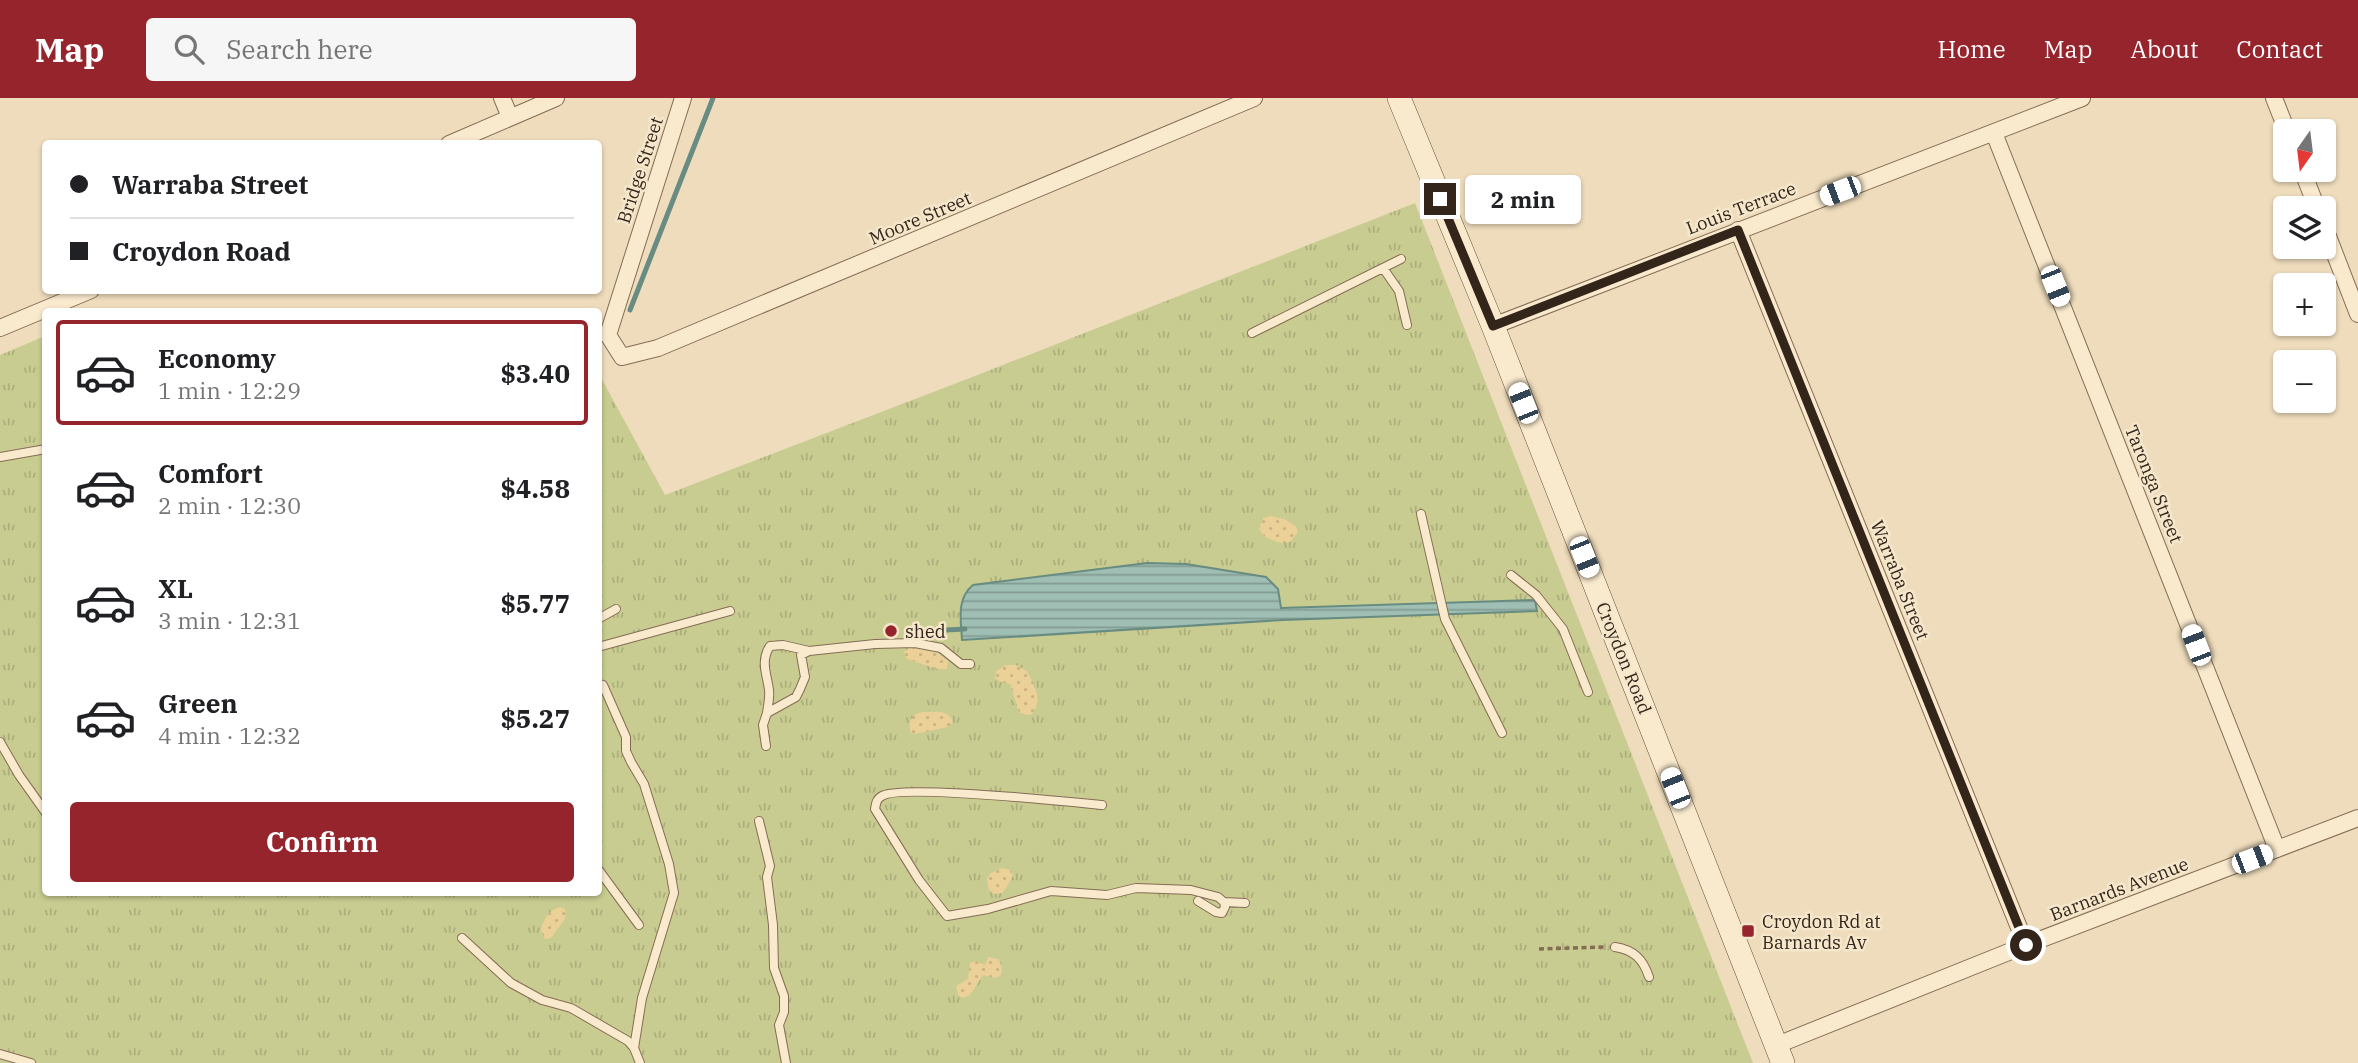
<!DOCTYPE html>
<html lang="en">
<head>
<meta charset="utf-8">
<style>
	:root { --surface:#fff; --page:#f6f6f6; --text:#202124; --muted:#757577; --line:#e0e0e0; --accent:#95242c }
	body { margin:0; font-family:"IBM Plex Serif",serif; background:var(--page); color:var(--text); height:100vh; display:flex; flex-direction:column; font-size:26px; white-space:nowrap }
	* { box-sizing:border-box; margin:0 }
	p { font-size:23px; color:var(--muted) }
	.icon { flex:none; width:38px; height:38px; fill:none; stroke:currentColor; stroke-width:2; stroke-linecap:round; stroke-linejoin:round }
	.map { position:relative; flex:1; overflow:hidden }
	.panel { position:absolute; left:42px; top:210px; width:560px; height:588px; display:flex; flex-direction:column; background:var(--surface); border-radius:7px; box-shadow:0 2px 5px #0004 }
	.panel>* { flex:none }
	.guide { position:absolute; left:42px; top:42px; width:560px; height:154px; border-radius:7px; box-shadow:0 2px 5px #0004; display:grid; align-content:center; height:154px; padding:0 28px; background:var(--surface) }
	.needle { width:46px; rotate:194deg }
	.fabs { position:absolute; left:2273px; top:21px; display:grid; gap:14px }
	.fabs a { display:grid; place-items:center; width:63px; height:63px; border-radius:7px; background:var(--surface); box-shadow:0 2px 5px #0004; font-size:35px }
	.end { position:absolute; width:32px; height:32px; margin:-16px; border:9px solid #34251a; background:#fff; box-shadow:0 0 0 4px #fff }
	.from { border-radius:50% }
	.bubble { position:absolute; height:49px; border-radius:7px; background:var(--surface); box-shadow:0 2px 5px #0004; font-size:23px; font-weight:700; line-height:49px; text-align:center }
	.car { position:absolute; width:21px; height:42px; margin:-21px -10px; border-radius:9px; box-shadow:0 0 5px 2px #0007; background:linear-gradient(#fff 24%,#345 0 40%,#fff 0 76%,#345 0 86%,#fff 0) }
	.guide b { display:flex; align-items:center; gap:24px; height:66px; font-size:26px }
	.guide b+b { border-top:2px solid var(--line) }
	.guide i { width:18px; height:18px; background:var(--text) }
	ul { padding:12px 0 0; list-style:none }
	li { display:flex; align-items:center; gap:21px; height:105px; margin:0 14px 10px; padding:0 14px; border:4px solid transparent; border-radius:7px }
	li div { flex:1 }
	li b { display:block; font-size:26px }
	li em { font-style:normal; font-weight:700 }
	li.active { border-color:var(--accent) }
	li>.icon { width:63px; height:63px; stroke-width:1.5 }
	.button { display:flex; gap:14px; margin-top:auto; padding:14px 28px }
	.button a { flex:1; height:80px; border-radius:7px; background:var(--accent); color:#fff; font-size:28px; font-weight:700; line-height:80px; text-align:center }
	header { display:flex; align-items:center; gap:42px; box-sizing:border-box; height:98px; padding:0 35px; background:var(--accent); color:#fff }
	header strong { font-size:33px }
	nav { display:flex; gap:38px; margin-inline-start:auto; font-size:24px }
	.search { width:490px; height:63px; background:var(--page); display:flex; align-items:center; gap:18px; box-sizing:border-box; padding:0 24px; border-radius:7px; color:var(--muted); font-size:26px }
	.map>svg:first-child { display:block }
	.grass { fill:url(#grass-tufts) }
	.sand { fill:url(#sand-dots) }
	.water { fill:url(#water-rules); stroke:#688c81; stroke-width:2 }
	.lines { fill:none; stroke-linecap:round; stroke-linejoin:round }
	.stream { stroke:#688c81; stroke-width:5 }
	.lane-casing { stroke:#856c55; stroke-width:10 }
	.street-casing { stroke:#856c55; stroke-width:18 }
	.secondary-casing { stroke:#674d39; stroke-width:24 }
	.path { stroke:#856c55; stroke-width:3.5; stroke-dasharray:5 3.5; stroke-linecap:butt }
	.lane { stroke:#f9eace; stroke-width:8 }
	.street { stroke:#f9eace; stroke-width:16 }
	.secondary { stroke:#f9eace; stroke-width:23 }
	.route { stroke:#34251a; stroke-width:9 }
	.poi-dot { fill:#95242c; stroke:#f5e7cb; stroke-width:2.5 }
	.labels { text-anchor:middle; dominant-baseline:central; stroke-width:5; stroke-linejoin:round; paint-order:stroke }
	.street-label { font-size:18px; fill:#34251a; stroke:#f5e7cb }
	.poi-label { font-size:18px; fill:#34251a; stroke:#f5e7cb; text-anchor:start }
</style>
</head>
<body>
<header>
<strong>Map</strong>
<div class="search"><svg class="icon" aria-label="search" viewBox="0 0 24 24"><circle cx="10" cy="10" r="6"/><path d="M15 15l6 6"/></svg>Search here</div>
<nav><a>Home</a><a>Map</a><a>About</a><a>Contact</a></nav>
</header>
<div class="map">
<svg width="2358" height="965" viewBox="0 0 2358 965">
	<defs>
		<pattern id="grass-tufts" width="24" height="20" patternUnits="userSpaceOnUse" patternTransform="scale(1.75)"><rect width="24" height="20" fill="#c8cc90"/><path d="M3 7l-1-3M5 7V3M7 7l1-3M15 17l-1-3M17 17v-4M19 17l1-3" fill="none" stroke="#acaf7c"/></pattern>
		<pattern id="sand-dots" width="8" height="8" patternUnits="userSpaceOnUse" patternTransform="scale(1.75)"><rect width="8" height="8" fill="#ebd097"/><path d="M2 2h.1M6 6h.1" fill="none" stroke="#cab282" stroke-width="1.8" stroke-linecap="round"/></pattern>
		<pattern id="water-rules" width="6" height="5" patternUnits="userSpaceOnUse" patternTransform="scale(1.75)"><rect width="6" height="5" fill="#a0bfb4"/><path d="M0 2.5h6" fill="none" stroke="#839b92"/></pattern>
	</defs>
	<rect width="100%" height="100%" fill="#eedcbc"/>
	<!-- grass -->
	<path class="grass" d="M 1415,105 L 1753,965 L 0,965 L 0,257 L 45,238 L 46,794 L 598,794 L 599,276 L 665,397 L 975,278 Z"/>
	<!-- sand -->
	<path class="sand" d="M 1271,418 L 1284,421 L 1296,428 L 1298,434 L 1290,444 L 1281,445 L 1265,439 L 1259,431 L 1263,420 Z
		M 910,549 L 936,554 L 948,563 L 947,571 L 937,571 L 907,561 L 904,554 Z
		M 1006,567 L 1016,567 L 1027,573 C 1034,588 1044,601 1032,616 L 1027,617 L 1019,614 L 1010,586 L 999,583 L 995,580 L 996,573 Z
		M 923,614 C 935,614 949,611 953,624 L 948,629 L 914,636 L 911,635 C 907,624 912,615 923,614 Z
		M 1002,770 L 1011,772 L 1013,778 L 1003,795 L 994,796 L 988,790 L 987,780 L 991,775 Z
		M 560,809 L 565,811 L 565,821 L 551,840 L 545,841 L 541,833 C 542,823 550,810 560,809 Z
		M 988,859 L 998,861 C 1001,866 1004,872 1000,878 L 995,880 L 983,877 L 970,897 L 963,900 L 958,897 L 956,888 L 968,881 L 970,865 L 975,863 L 985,867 Z"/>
	<!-- water -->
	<path class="water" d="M 1147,465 L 1186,466 L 1266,479 L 1278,491 L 1281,510 L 1535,502 L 1537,513 L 1282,522 L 962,542 C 961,522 956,501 973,487 Z"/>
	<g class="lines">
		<!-- stream -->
		<path class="stream" d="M 630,212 L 713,0
			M 908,534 L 965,531
			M 598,599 L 599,599"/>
		<!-- lane casing -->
		<g class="lane-casing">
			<path id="lane" d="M 1383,170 L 1399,193 L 1407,227
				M 1252,235 L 1401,161
				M 0,359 L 46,351
				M 1421,416 L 1445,521 L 1502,635
				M 1511,477 L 1536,497 L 1563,531 L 1588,594
				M 598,521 L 616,511
				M 598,549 L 730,513
				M 598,586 L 603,587 L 626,639 L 626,653 L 631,664 L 644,686 L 669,766 L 674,795 L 642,900 L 634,950
				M 767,615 C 768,607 770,600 769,592 C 767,576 760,563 770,548 L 783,547 L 809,553
				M 0,644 L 19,677 L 46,715
				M 766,648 L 763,627 L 767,615 L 796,599 L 800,591 L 805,579 L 801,557 L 809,553 L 875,546 L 915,545 L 941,550 L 961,566 L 970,566
				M 1102,707 C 1071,704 899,686 882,698 C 876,701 876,706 875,711 L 919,782 L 947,818 L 988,811 L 1051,793 L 1107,797 L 1136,790 L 1191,792 L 1218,799 L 1224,804 L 1225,809 L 1222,815 L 1216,814 L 1198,803
				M 759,723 L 770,768 L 767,779 L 773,827 L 774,870 L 784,898 L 784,914 L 779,927 L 786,965
				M 598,771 L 639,827
				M 1224,804 L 1245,805
				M 462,840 L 511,885 L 542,902 L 571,910 L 628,943 L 634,950 L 640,965
				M 1615,849 C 1634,852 1643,861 1649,879
				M 0,956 L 31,965"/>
		</g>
		<!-- street casing -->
		<g class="street-casing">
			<path id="street" d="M 502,0 L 510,19
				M 683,0 L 608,237 L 622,259 L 658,250 L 1254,0
				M 2274,0 L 2287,33
				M 1994,35 L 2277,751
				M 449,46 L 556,0
				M 2302,72 L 2317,110
				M 2324,128 L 2358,216
				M 1738,132 L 2026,847
				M 1493,228 L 2082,0
				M 0,230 L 91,192
				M 1777,947 L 2026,847 L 2358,720"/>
		</g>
		<!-- secondary casing -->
		<g class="secondary-casing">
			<path id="secondary" d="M 1399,0 L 1493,228 L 1783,965"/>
		</g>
		<!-- path -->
		<path class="path" d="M 1539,851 L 1606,849"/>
		<!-- lane -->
		<use href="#lane" class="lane"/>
		<!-- street -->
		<use href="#street" class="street"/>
		<!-- secondary -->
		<use href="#secondary" class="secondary"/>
	</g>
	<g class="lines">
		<!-- route -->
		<path class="route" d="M 1440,101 L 1493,228 L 1738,132 L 2026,847"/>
	</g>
	<!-- markers -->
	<g class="poi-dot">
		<circle cx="891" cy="533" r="7"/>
		<rect x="1741" y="826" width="14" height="14" rx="3.5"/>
	</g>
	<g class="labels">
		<!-- street labels -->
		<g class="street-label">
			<text transform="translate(640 72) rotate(-72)">Bridge Street</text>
			<text transform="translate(1741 110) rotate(-21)">Louis Terrace</text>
			<text transform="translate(920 120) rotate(-23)">Moore Street</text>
			<text transform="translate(2154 386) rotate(68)">Taronga Street</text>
			<text transform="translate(1900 482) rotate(68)">Warraba Street</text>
			<text transform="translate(1624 560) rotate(68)">Croydon Road</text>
			<text transform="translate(2119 791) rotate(-21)">Barnards Avenue</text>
		</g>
		<!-- poi labels -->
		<g class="poi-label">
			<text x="905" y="533">shed</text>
			<text x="1762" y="823">Croydon Rd at<tspan x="1762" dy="21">Barnards Av</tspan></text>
		</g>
	</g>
</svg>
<div class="fabs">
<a><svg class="needle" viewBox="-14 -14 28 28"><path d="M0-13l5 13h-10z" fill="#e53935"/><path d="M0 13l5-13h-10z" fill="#757577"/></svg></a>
<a><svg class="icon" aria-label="layers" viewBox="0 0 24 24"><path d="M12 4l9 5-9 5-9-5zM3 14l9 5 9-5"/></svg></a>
<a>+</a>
<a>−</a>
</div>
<i class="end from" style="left:2026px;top:847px"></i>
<i class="end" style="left:1440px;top:101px"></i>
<div class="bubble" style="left:1465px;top:77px;width:116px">2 min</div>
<i class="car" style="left:1840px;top:93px;rotate:249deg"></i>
<i class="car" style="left:2055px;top:188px;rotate:158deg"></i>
<i class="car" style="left:1523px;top:305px;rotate:338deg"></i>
<i class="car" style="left:1584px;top:459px;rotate:158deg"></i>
<i class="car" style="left:2196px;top:547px;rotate:339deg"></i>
<i class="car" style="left:1675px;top:690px;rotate:338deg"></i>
<i class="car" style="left:2252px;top:761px;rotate:69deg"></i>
<div class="guide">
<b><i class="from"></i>Warraba Street</b>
<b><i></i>Croydon Road</b>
</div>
<section class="panel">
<ul>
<li class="active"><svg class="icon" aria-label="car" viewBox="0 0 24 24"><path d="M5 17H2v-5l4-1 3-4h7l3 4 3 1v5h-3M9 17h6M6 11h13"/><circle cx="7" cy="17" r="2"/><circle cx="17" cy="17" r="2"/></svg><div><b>Economy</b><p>1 min · 12:29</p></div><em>$3.40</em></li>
<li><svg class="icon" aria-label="car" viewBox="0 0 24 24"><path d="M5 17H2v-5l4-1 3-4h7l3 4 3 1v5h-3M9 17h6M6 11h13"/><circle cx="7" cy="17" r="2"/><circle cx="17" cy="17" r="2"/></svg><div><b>Comfort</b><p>2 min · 12:30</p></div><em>$4.58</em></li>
<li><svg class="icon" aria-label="car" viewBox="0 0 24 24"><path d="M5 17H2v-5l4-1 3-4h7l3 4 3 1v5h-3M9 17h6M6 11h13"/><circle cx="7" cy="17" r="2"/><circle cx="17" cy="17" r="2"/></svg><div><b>XL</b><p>3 min · 12:31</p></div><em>$5.77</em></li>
<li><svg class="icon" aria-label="car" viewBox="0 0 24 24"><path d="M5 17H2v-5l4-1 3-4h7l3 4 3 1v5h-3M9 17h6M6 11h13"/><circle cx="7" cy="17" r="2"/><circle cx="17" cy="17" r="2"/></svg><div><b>Green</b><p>4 min · 12:32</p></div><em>$5.27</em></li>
</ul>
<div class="button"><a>Confirm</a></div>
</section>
</div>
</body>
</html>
